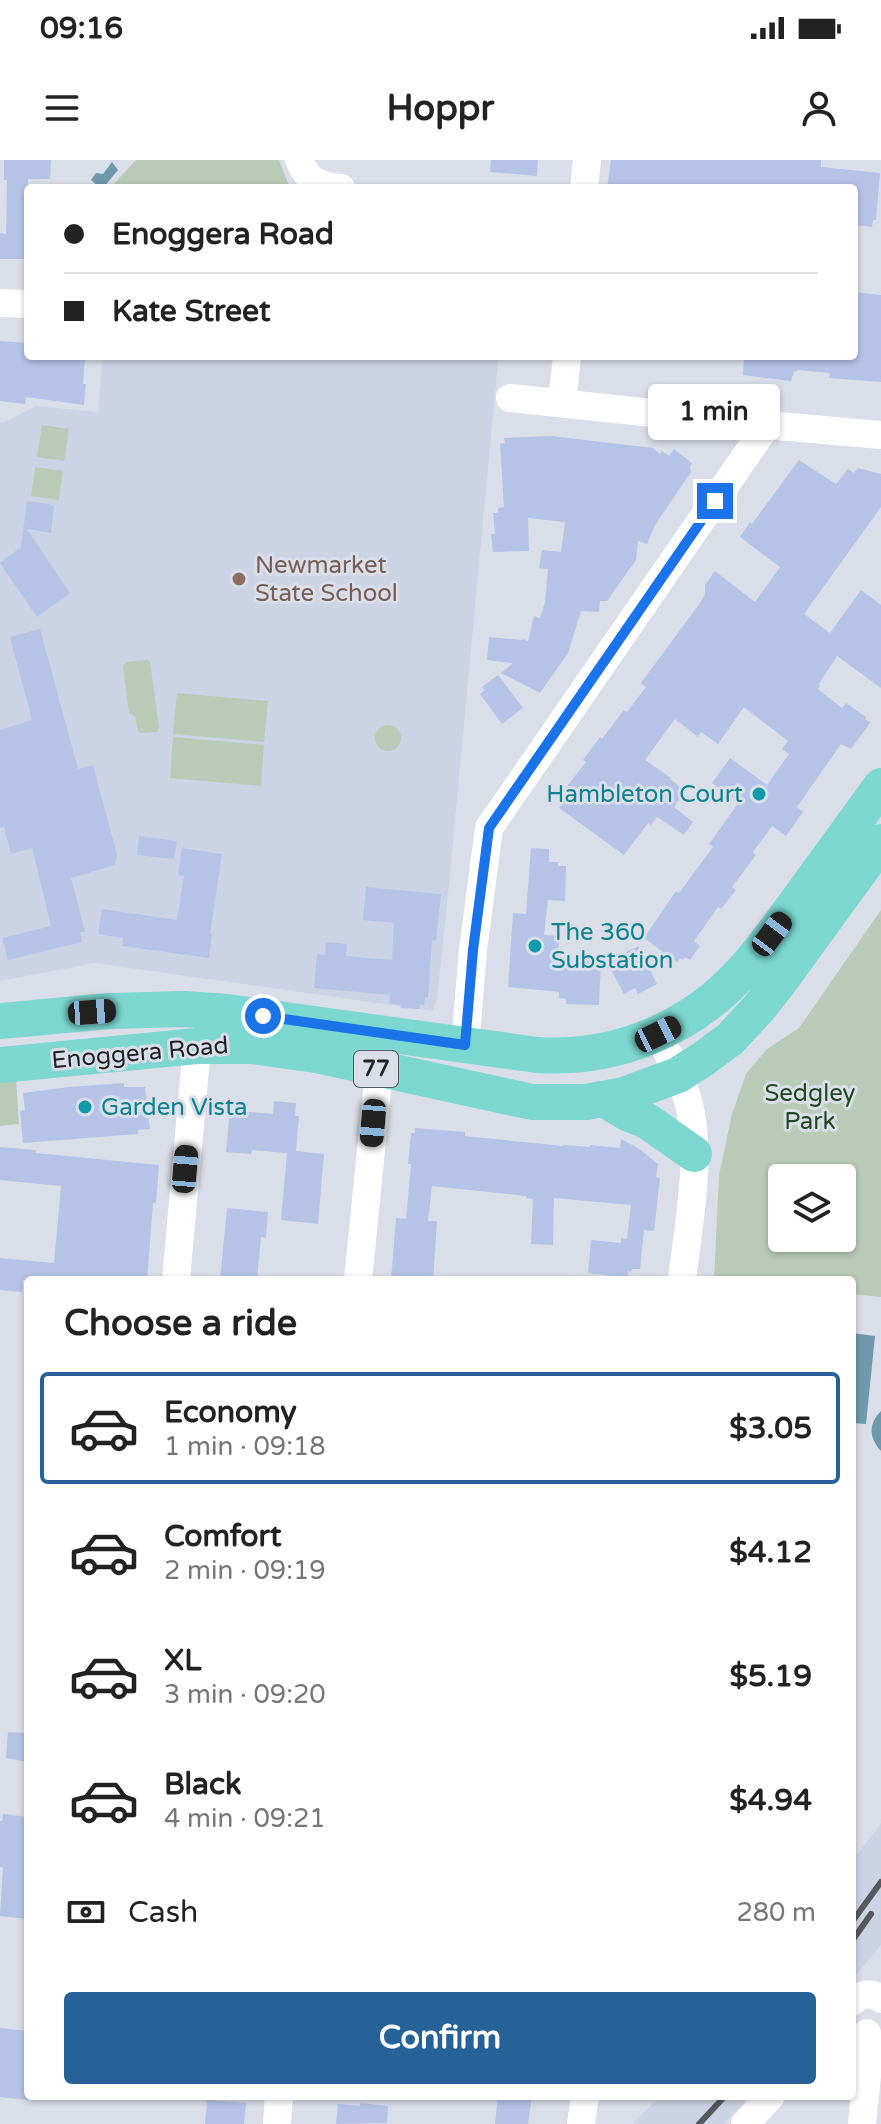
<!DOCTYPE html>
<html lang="en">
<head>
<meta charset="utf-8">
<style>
	:root { --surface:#fff; --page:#f6f6f6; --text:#222; --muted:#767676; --line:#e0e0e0; --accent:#266198 }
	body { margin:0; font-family:"Varela Round",sans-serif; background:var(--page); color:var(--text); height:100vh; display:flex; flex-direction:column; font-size:30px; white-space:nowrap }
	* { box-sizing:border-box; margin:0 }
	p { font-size:26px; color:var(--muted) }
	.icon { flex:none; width:44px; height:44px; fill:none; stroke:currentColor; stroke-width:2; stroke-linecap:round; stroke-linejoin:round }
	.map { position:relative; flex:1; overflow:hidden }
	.details { position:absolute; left:24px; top:1116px; width:832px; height:824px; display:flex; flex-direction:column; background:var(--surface); border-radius:8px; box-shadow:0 2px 6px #0004 }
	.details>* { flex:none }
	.guide { position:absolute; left:24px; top:24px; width:834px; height:176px; border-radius:8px; box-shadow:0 2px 6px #0004; display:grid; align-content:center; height:176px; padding:0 40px; background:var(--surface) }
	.fabs { position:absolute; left:768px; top:1004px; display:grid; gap:16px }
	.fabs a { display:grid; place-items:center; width:88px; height:88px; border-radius:8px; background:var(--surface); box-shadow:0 2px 6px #0004; font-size:40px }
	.end { position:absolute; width:36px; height:36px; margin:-18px; border:10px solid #1a73e8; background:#fff; box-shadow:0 0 0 4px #fff }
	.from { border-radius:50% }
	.bubble { position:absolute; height:56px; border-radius:8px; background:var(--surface); box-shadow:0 2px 6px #0004; font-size:26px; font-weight:800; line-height:56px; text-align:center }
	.car { position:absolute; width:24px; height:48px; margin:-24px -12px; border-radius:10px; box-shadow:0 0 6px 2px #0007; background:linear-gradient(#222 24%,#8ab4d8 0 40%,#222 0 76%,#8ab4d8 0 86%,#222 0) }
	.guide b { display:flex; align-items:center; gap:28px; height:76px; font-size:30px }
	.guide b+b { border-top:2px solid var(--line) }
	.guide i { width:20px; height:20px; background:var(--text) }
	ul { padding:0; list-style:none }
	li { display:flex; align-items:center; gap:24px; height:112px; margin:0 16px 12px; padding:0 24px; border:4px solid transparent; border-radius:8px }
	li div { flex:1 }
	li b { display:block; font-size:30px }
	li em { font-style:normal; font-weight:800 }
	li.on { border-color:var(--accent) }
	li>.icon { width:72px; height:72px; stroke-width:1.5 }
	h2 { padding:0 40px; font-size:36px; line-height:96px }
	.pay { display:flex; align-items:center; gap:20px; height:88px; padding:0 40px; font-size:30px }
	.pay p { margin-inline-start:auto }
	.button { display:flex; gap:16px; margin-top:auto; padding:16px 40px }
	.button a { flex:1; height:92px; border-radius:8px; background:var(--accent); color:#fff; font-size:32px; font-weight:800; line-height:92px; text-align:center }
	.status { display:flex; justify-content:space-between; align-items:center; height:56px; padding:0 40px; background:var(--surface); direction:ltr }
	.status svg { height:22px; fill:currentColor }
	header { display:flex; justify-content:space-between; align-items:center; height:104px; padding:0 40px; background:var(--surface); font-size:36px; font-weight:800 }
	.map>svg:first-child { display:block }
	.built { fill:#ccd3e5 }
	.green { fill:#b8cbb7; fill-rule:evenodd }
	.water { fill:#7098ac }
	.building { fill:#b5c3e7 }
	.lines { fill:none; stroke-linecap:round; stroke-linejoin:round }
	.minor { stroke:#fff; stroke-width:28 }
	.major { stroke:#7bd7d0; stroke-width:36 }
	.rail { stroke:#56595e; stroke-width:6 }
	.route { stroke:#1a73e8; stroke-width:10 }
	.education-dot { fill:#8d6e63; stroke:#dadee9; stroke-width:3 }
	.culture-dot { fill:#0f9aa8; stroke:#dadee9; stroke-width:3 }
	.labels { text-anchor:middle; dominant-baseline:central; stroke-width:6; stroke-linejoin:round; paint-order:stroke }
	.shield { fill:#dadee9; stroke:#575a5f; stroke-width:2 }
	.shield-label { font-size:22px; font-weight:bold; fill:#1f2124 }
	.education-label { font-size:24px; fill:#785e54; stroke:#dadee9; text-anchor:start }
	.culture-label { font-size:24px; fill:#0d838f; stroke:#dadee9; text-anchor:start }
	.street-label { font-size:24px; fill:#1f2124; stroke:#dadee9 }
	.park-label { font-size:24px; fill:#1f491f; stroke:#dadee9 }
</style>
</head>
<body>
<div class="status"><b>09:16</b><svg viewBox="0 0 49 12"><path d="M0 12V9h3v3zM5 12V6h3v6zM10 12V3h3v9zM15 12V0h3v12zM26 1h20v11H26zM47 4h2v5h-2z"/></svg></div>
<header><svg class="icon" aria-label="menu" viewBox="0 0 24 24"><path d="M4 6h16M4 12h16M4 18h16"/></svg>Hoppr<svg class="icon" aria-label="person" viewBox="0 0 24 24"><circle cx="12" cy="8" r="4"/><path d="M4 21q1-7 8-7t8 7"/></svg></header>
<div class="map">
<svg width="881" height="1964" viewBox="0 0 881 1964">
	<rect width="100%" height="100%" fill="#dadee9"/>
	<!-- built -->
	<path class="built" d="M 103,196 L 496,196 L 498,201 L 448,734 L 437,839 L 433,851 L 95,803 L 0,821 L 0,262 L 5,262 L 36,246 L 98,252 Z
		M 881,1663 L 881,1785 L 852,1820 L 852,1702 Z
		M 661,1936 L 750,1936 L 723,1964 L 632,1964 Z"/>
	<!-- green -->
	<path class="green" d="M 136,0 L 279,0 L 290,28 L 110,28 Z
		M 42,265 L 69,269 L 64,301 L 37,297 Z
		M 35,307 L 63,311 L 59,340 L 31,336 Z
		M 148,500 L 150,502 L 159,567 L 157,572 L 141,573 L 138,571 L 135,556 L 129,554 L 123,506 L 126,502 Z
		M 177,533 L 268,541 L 264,582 L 173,574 Z
		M375 578a13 13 0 1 1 26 0a13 13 0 1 1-26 0Z
		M 173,577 L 264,585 L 261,626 L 170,618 Z
		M 881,750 L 881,1137 L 852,1134 L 852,1120 L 714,1120 L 719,1015 L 732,954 L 746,914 L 767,889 L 799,868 ZM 782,1018 L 842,1018 L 842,1078 L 782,1078 Z
		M 16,918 L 19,964 L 0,966 L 0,920 Z"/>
	<!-- water -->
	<path class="water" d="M 112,2 L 118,10 L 103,28 L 100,28 L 91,20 L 96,13 L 103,14 Z
		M 852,1173 L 875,1176 L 866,1264 L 852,1263 Z
		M 881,1251 L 881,1291 C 869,1278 868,1264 881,1251 Z"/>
	<!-- building -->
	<path class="building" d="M 4,0 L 51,0 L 50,19 L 28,19 L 28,99 L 0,99 L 0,73 L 6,74 L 7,20 L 4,20 Z
		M 491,0 L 538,0 L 537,16 L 490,12 Z
		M 611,0 L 821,0 L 821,7 L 880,13 L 876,60 L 873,60 L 872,67 L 854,65 L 854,28 L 607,28 Z
		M 854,132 L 881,135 L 881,222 L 829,218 L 830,213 L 797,210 L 797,212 L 794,211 L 791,221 L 743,215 L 744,196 L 854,196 Z
		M 0,181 L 28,183 L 28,196 L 85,196 L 83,224 L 86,224 L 84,245 L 26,237 L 25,244 L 0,241 Z
		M 551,276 L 653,288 L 660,294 L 662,291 L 669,296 L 674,289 L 692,303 L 690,307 L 691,312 L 655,365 L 647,384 L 638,381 L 636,400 L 607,441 L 600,441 L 599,452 L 581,451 L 568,493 L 540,533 L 501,513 L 513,503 L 487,500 L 489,477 L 522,480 L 523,479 L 528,481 L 534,456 L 540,458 L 545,442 L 548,409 L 539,408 L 542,390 L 561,392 L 565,362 L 528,358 L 529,391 L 493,392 L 491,374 L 495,374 L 493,353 L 498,353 L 498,348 L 504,347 L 500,284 L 505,283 L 504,278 Z
		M 799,300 L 836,324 L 848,309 L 854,313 L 858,308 L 881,314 L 881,347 L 804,454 L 830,473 L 861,430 L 881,445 L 881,528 L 837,496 L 819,524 L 820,526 L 818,529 L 842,548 L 846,543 L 866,557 L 865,559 L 870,562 L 868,566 L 851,589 L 841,584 L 797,647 L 803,652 L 786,676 L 772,666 L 753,692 L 756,695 L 732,727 L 736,730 L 721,749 L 718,747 L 694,781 L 700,786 L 690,800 L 685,797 L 683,800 L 680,798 L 677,802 L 644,778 L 676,731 L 679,733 L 713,687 L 709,684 L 739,642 L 712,623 L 730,598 L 767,625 L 789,594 L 782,589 L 788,581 L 744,547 L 718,584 L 701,572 L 698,577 L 675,559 L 645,600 L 671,618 L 670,619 L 685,631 L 674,647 L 693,662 L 684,675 L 657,657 L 651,665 L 648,663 L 624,695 L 559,648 L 569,634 L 564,630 L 586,602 L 583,600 L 600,577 L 602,579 L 624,550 L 627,552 L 646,527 L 641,523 L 700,443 L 705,434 L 705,425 L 715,411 L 755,442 L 780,407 L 740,377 L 750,362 L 752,364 Z
		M 27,341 L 54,345 L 51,373 L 27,369 L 70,433 L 37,457 L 0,403 L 21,387 Z
		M 40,469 L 78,609 L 93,605 L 117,695 L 115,705 L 71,718 L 85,772 L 80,772 L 82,782 L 8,800 L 2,778 L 51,766 L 32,688 L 11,694 L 4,667 L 0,668 L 0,570 L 32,560 L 10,477 Z
		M 498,515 L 523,548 L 502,564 L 480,534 L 485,530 L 482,527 Z
		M 139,676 L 177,681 L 174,699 L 137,695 Z
		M 182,688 L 222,694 L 210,774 L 212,774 L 209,798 L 122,786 L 123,778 L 98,774 L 102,749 L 177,760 L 184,716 L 178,715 Z
		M 531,688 L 549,689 L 549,702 L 558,702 L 558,706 L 566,706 L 565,741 L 548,740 L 544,775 L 560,776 L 557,801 L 601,802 L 599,845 L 566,844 L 566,839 L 559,838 L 559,832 L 508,827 L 513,753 L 526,754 Z
		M 366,727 L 441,734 L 436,781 L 432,780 L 428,837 L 425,837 L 424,845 L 420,845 L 419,849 L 400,848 L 401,845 L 389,843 L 390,835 L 314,828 L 317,794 L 325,795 L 326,782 L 347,784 L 346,796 L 392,800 L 394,763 L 363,760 Z
		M 638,786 L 657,824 L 638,834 L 635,828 L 624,834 L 607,802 Z
		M 124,923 L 124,927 L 145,927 L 150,969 L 138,970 L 138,974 L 23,983 L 20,951 L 25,950 L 23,933 L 69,927 Z
		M 274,941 L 296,943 L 295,956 L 299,956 L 296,991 L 324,994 L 318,1064 L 281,1060 L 287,993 L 252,990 L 251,994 L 226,992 L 230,950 L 273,954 Z
		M 415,968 L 465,972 L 465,976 L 563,986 L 563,985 L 590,987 L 590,985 L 620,988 L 621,979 L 638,988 L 658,1004 L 656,1017 L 660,1018 L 654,1071 L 644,1070 L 640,1109 L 632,1109 L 631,1112 L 628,1111 L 627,1120 L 609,1118 L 609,1115 L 588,1113 L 591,1080 L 621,1083 L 621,1078 L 627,1079 L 631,1045 L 554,1038 L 553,1085 L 531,1084 L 533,1039 L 526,1038 L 526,1036 L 432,1026 L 428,1061 L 437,1061 L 433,1120 L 391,1120 L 396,1058 L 406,1059 L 411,1004 L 408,1004 L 411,973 L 415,973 Z
		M 0,987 L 36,990 L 36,993 L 159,1005 L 156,1043 L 153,1043 L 147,1120 L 23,1120 L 22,1132 L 0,1130 L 0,1098 L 54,1103 L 61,1026 L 0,1020 Z
		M 227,1048 L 268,1052 L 266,1078 L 261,1077 L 257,1120 L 220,1120 Z
		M 8,1572 L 28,1573 L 28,1602 L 6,1598 Z
		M 3,1654 L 28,1657 L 28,1706 L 25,1730 L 28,1731 L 28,1759 L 0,1756 L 3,1707 L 0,1707 L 0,1661 L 2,1661 Z
		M 0,1868 L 28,1871 L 28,1940 L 0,1937 Z
		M 498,1936 L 532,1936 L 528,1964 L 495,1964 Z
		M 207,1940 L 246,1943 L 244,1964 L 205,1964 Z
		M 360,1943 L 388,1946 L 387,1963 L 336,1964 L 338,1944 L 360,1946 Z"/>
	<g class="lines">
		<!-- minor -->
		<path class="minor" d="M 299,0 C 308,21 318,26 341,28
			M 584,28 L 587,0
			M 0,143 L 28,144
			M 510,238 L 767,265 L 881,275
			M 562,243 L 567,196
			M 658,874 C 669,896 682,918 688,941 C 703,993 688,1067 682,1120
			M 465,885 L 473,790 L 489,668 L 767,265
			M 176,1120 L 197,886
			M 358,1120 L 379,910
			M 852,1842 C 860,1834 871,1831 881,1839
			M 277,1964 L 279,1936
			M 581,1964 L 585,1936
			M 745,1964 L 771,1936
			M 862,1964 L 868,1906 L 867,1873"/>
		<!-- major -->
		<path class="major" d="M 0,861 L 109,851 L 184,849 L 227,852 L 537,895 C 614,900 689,870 741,813 C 763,789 782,762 801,736 C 828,699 854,663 881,626
			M 0,905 L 197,886 L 251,886 L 316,895 L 532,942 L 586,942 L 624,935 L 678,915 L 703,899 L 730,879 L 758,849 L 778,824 L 881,682
			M 604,939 L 629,954 L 647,961 L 694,994"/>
		<!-- rail -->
		<path class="rail" d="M 852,1762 L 881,1722
			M 852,1781 L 871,1754
			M 699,1964 L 725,1936"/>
	</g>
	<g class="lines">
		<!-- route -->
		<path class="route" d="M 263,856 L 465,885 L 473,790 L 489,668 L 715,341"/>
	</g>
	<!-- markers -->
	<circle class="education-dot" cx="239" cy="419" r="8"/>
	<g class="culture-dot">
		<circle cx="759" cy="634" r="8"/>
		<circle cx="535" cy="786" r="8"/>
		<circle cx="85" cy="947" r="8"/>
	</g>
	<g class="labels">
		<!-- shield labels -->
		<rect class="shield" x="354" y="891" width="44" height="36" rx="6"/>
		<g class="shield-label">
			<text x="376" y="909">77</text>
		</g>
		<!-- education labels -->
		<g class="education-label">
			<text x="255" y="405">Newmarket<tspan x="255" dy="28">State School</tspan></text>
		</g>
		<!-- culture labels -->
		<g class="culture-label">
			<text x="743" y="634" text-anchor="end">Hambleton Court</text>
			<text x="551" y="772">The 360<tspan x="551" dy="28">Substation</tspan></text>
			<text x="101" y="947">Garden Vista</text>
		</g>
		<!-- street labels -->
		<g class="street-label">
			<text transform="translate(140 893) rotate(-5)">Enoggera Road</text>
		</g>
		<!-- park labels -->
		<g class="park-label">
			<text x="810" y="933">Sedgley<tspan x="810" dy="28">Park</tspan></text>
		</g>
	</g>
</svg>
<div class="fabs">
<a><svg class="icon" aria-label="layers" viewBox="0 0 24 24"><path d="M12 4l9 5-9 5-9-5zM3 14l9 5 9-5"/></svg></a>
</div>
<i class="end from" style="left:263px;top:856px"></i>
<i class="end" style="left:715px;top:341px"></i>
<div class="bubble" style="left:648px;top:224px;width:132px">1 min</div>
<i class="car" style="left:772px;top:774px;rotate:37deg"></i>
<i class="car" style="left:92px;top:852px;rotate:86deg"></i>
<i class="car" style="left:658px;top:874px;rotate:64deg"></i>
<i class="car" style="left:373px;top:963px;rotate:185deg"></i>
<i class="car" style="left:185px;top:1009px;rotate:5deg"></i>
<div class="guide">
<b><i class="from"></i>Enoggera Road</b>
<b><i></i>Kate Street</b>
</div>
<section class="details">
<h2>Choose a ride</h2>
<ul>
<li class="on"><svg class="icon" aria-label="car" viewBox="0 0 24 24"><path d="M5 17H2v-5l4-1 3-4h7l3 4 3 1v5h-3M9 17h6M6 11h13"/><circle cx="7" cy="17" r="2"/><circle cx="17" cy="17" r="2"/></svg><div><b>Economy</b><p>1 min · 09:18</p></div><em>$3.05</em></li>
<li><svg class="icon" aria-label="car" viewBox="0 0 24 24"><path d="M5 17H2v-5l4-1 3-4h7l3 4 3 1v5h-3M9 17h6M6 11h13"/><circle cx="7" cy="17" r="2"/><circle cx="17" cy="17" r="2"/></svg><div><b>Comfort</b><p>2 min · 09:19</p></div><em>$4.12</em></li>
<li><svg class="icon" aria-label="car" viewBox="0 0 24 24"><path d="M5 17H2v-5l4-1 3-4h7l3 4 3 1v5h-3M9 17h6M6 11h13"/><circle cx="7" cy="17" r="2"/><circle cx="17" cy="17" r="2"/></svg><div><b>XL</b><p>3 min · 09:20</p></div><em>$5.19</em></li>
<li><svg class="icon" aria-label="car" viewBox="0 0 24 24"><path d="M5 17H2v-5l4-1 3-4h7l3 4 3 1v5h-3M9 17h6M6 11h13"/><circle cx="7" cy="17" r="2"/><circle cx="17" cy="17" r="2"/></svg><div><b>Black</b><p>4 min · 09:21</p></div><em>$4.94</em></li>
</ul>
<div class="pay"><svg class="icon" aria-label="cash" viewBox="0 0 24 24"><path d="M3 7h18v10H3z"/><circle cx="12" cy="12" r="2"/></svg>Cash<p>280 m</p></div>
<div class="button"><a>Confirm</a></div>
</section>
</div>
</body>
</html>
